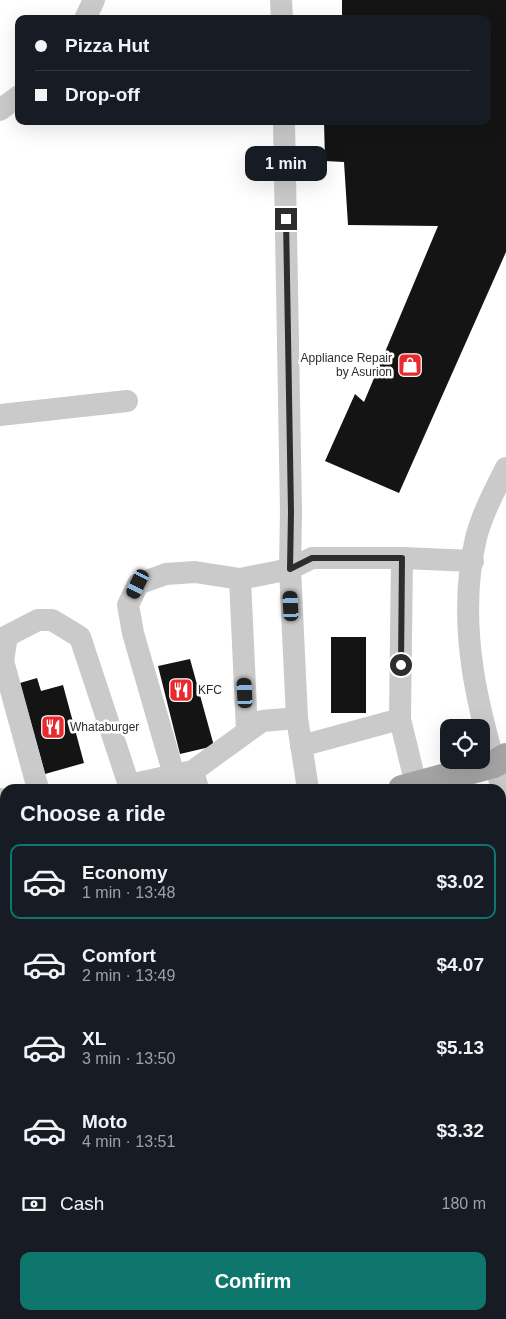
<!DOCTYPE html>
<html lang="en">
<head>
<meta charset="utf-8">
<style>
	:root { --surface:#171b24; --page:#20242c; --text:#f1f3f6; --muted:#9ea1a6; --line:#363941; --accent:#0f766e }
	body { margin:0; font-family:Helvetica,sans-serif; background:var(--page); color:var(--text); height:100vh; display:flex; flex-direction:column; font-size:19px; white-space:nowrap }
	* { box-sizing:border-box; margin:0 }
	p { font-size:16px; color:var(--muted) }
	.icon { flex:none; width:28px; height:28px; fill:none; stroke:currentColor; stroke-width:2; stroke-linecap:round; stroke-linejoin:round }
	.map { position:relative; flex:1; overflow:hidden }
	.details { position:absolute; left:0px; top:784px; width:506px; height:536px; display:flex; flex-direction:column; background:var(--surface); border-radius:15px 15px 0 0; box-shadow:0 5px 20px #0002 }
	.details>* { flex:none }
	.hud { position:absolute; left:15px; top:15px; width:476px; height:110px; border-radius:10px; box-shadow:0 5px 20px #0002; display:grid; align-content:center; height:110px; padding:0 20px; background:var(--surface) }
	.tools { position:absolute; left:440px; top:719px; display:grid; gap:10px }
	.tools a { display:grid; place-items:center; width:50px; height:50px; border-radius:10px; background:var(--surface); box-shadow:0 5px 20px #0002; font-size:25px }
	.end { position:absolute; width:22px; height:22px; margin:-11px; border:6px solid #2d2d2d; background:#fff; box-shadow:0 0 0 2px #fff }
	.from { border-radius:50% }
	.bubble { position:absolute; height:35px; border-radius:10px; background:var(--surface); box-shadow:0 5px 20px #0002; font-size:16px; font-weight:700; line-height:35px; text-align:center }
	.car { position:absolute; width:15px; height:30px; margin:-15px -8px; border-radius:6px; box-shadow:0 0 4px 1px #0007; background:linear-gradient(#222 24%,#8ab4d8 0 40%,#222 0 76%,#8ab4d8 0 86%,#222 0) }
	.hud b { display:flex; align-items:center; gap:18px; height:48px; font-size:19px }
	.hud b+b { border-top:1px solid var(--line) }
	.hud i { width:12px; height:12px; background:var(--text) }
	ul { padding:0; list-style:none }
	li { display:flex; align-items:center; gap:15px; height:75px; margin:0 10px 8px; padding:0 10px; border:2px solid transparent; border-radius:10px }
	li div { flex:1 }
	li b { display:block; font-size:19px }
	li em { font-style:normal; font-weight:700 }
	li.on { border-color:var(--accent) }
	li>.icon { width:45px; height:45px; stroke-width:1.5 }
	h2 { padding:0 20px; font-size:22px; line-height:60px }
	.pay { display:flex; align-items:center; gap:12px; height:55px; padding:0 20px; font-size:19px }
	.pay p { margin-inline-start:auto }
	.cta { display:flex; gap:10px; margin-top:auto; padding:10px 20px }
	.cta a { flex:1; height:58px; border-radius:10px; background:var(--accent); color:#fff; font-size:20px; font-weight:700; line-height:58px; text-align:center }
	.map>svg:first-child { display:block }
	.building { fill:#141414 }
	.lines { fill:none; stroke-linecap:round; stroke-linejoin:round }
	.minor { stroke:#cacaca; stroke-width:22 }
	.major { stroke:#a5a5a5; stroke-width:28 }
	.route { stroke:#2d2d2d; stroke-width:6 }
	.labels { text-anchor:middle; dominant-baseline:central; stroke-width:5; stroke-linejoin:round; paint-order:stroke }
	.poi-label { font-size:12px; fill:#2d2d2d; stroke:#fff; text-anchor:start }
</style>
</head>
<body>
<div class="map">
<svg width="506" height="1319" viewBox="0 0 506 1319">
	<rect width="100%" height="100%" fill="#fff"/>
	<!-- building -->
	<path class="building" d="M 342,0 L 506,0 L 506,252 L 399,493 L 325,461 L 355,394 L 364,402 L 438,226 L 348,225 L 344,162 L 325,161 L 324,121 L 488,121 L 488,19 L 342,19 Z
		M 331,637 L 366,637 L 366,713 L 331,713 Z
		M 190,659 L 214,746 L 180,754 L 158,666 Z
		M 37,678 L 41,691 L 63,685 L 84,763 L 45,774 L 20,683 Z
		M 0,1175 L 5,1175 L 5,1255 L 0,1255 Z"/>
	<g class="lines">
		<!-- minor -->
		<path class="minor" d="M 281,0 L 282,19
			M 85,19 L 94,0
			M 0,110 L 19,96
			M 284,121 L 291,512 L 290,569 L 312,558 L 402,558
			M 0,415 L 127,401
			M 506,468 C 495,490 482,514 476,538 C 455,627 479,716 506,801
			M 400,719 L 402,558 L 473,561
			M 247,731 L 240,579 L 290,569 L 297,718
			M 301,746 L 400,719 L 416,785
			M 193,771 L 262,721 L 297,718 L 308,789
			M 174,775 L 133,633 L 128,605 L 138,584 L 166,574 L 195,572 L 240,579
			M 38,789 L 3,661 L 7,636 L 38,620 L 52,620 L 80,637 L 129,785 L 193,771 L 198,789
			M 0,799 L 5,815
			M 501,1105 L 506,1104
			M 0,1140 L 5,1140
			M 501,1165 L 506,1165
			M 501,1213 L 506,1213
			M 501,1270 L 506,1270
			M 452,1315 L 452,1319"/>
		<!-- major -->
		<path class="major" d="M 402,789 L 494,764 L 506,757
			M 0,903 L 5,901"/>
	</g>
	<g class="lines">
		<!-- route -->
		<path class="route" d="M 286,219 L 291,512 L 290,569 L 312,558 L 402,558 L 401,665"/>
	</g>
	<!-- icons -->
	<defs>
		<g id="shop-square" transform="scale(1.25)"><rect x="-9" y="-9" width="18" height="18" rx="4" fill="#ea292d" stroke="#fff"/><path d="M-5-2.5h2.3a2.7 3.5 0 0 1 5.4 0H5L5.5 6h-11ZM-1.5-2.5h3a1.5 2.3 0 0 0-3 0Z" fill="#fff"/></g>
		<g id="restaurant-square" transform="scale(1.25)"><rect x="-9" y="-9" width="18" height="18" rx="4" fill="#ea292d" stroke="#fff"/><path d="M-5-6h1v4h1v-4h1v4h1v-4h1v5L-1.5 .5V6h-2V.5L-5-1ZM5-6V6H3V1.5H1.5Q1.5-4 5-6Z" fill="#fff"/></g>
	</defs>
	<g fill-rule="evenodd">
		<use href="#shop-square" x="410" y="365"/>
		<use href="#restaurant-square" x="181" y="690"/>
		<use href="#restaurant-square" x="53" y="727"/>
	</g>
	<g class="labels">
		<!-- poi labels -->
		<g class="poi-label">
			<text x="392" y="358" text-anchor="end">Appliance Repair<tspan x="392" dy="14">by Asurion</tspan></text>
			<text x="198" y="690">KFC</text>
			<text x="70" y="727">Whataburger</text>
		</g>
	</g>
</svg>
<div class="tools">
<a><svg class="icon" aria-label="locate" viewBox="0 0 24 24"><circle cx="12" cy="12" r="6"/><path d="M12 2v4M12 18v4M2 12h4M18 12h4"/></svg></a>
</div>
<i class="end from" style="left:401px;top:665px"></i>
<i class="end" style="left:286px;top:219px"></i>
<div class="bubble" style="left:245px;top:146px;width:82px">1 min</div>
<i class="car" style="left:138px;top:584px;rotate:206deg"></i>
<i class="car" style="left:291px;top:606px;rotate:357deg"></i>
<i class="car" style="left:245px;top:693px;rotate:357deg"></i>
<div class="hud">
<b><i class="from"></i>Pizza Hut</b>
<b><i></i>Drop-off</b>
</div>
<section class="details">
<h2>Choose a ride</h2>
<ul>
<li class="on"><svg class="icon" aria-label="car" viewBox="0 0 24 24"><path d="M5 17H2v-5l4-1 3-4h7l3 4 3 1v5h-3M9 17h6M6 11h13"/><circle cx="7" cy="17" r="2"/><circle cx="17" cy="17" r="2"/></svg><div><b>Economy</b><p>1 min · 13:48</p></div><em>$3.02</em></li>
<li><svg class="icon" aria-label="car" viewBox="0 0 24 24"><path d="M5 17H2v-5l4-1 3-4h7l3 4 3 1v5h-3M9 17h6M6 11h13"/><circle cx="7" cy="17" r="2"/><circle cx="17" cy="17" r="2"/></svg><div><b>Comfort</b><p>2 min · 13:49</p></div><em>$4.07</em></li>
<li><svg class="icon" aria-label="car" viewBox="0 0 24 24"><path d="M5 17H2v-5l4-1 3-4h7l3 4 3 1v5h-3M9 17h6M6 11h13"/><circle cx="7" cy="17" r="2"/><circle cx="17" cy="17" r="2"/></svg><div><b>XL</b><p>3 min · 13:50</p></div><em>$5.13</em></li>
<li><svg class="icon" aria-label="car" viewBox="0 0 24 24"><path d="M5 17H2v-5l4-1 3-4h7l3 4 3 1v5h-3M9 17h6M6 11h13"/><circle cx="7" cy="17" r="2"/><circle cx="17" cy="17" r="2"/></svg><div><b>Moto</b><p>4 min · 13:51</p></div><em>$3.32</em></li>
</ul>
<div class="pay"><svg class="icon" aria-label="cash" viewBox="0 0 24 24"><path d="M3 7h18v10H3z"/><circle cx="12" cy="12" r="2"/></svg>Cash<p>180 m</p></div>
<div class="cta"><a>Confirm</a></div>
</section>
</div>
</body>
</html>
